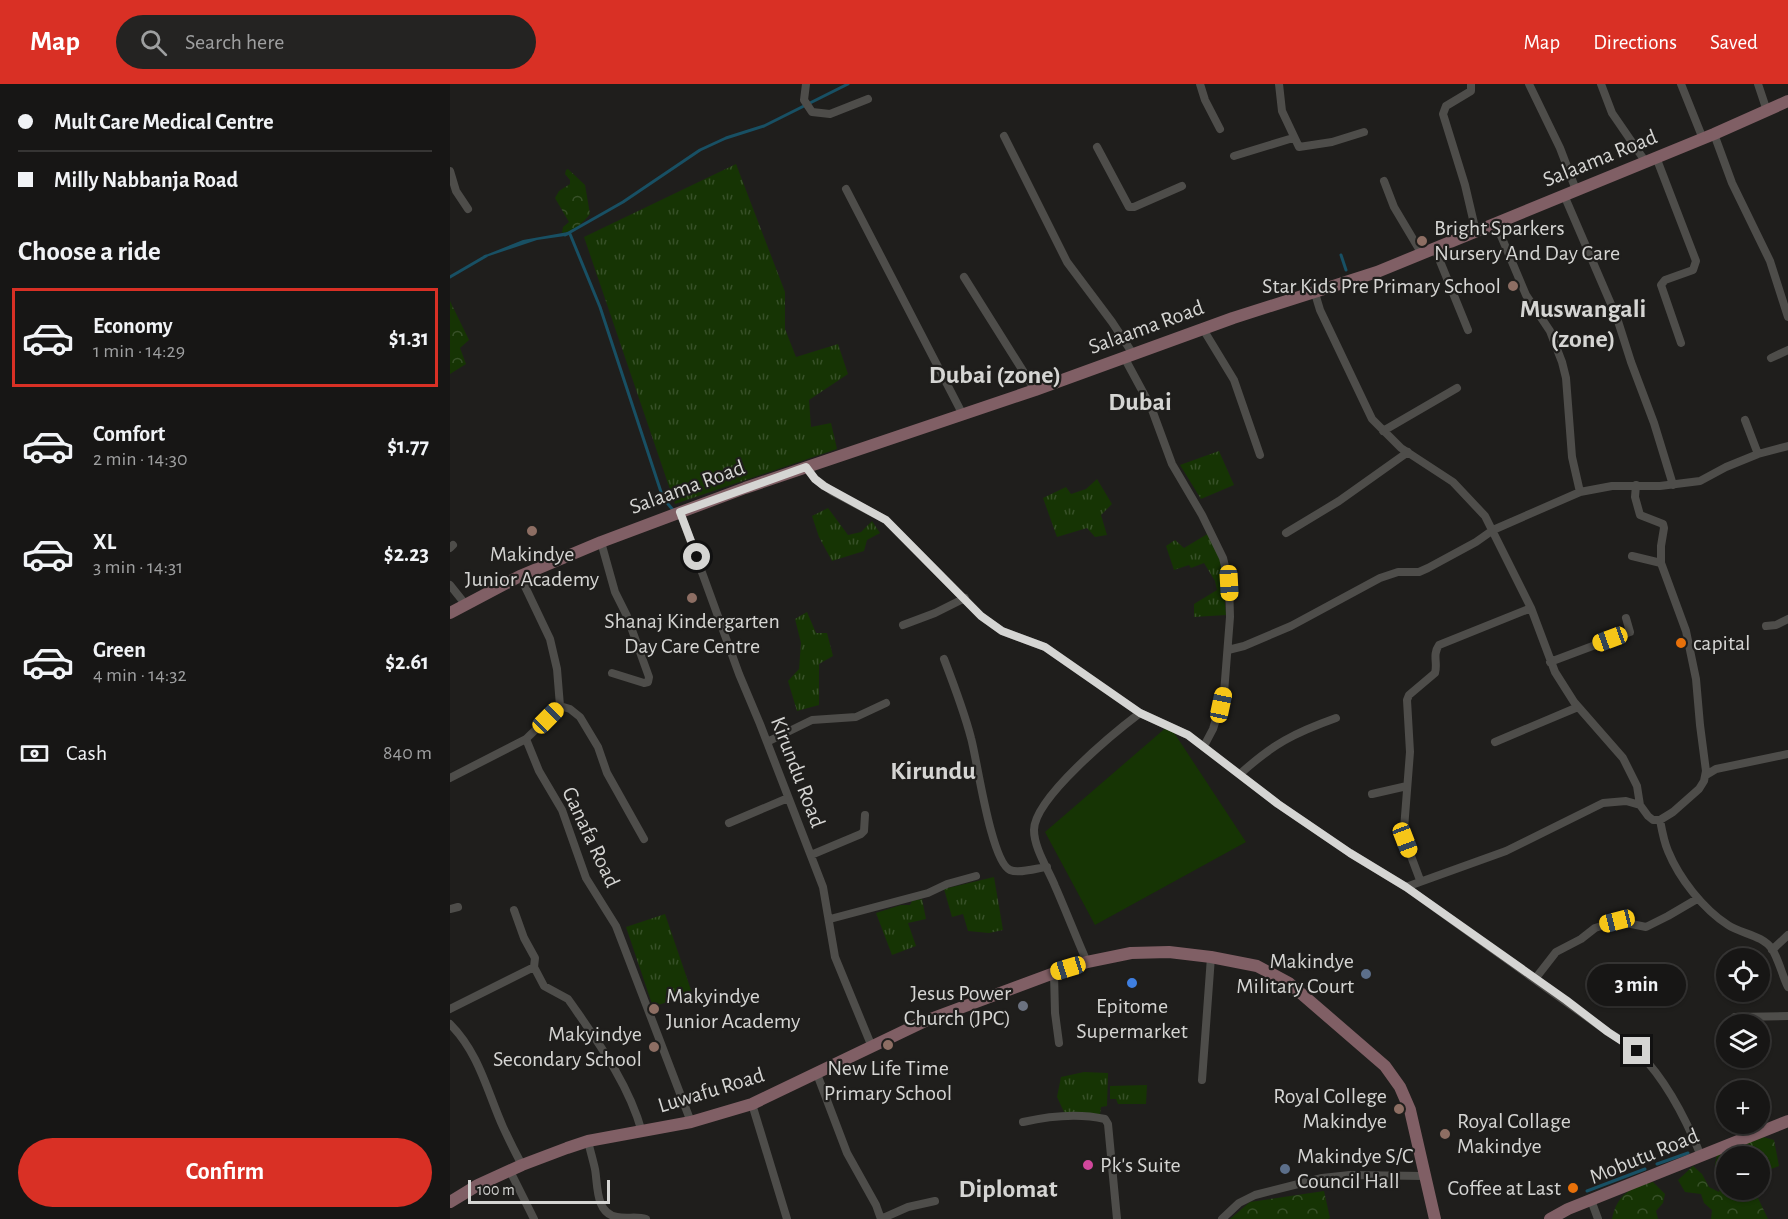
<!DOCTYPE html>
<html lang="en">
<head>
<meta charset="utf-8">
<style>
	:root { --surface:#171615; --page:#242322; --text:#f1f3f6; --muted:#9e9fa0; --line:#363534; --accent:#d93025 }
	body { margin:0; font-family:"Alegreya Sans",sans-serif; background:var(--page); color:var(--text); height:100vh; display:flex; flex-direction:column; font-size:22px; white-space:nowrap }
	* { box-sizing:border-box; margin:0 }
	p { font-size:20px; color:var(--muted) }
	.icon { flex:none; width:33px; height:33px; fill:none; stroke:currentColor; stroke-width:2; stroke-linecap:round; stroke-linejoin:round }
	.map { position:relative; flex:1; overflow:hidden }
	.sheet { display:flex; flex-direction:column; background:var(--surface); width:450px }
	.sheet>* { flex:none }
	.hud { display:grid; align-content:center; height:132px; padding:0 18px; background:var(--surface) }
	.controls { position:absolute; left:1266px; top:864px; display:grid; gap:12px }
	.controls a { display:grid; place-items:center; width:54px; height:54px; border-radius:50%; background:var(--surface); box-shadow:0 2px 4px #0004,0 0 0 2px var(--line); font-size:30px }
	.scale { position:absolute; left:18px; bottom:15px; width:142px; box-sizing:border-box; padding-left:6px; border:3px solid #d5d5d3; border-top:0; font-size:16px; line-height:21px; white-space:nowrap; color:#d5d5d3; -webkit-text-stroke:4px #1f1e1c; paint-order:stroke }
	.end { position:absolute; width:27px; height:27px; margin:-14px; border:8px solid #d5d5d3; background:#111; box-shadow:0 0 0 3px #111 }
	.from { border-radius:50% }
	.bubble { position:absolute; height:42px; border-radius:21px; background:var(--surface); box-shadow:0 2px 4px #0004,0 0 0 2px var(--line); font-size:20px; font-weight:700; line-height:42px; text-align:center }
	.car { position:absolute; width:18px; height:36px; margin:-18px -9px; border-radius:8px; box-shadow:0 0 4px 2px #0007; background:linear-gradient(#f5c518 24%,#345 0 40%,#f5c518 0 76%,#345 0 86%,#f5c518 0) }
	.hud b { display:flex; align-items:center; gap:21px; height:57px; font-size:22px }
	.hud b+b { border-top:2px solid var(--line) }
	.hud i { width:15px; height:15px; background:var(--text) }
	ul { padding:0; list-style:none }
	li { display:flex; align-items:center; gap:18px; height:99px; margin:0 12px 9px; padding:0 6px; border:3px solid transparent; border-radius:0px }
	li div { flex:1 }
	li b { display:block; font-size:22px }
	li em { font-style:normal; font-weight:700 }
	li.on { border-color:var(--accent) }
	li>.icon { width:54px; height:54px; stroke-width:1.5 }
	h2 { padding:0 18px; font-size:27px; line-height:72px }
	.pay { display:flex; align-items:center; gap:15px; height:66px; padding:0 18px; font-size:22px }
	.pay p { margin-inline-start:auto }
	.primary-button { display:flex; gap:12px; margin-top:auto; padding:12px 18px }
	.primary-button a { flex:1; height:69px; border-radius:36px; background:var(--accent); color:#fff; font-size:24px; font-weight:700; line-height:69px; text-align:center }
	header { display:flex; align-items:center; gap:36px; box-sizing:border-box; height:84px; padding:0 30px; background:var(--accent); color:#fff }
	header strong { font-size:28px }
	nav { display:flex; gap:33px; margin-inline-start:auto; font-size:21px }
	.search { width:420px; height:54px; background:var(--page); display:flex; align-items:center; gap:15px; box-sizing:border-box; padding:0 21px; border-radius:33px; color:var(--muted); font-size:22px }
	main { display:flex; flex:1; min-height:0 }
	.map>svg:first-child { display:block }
	.grass { fill:url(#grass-tufts) }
	.forest { fill:url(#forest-crowns) }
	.pitch { fill:#163404 }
	.water { fill:#185064 }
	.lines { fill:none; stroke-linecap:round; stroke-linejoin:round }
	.stream { stroke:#185064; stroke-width:3 }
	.street { stroke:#4e4d4a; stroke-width:8 }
	.secondary { stroke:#805f65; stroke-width:12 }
	.route { stroke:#d5d5d3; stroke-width:8 }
	.education-dot { fill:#8d6e63; stroke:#1f1e1c; stroke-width:2 }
	.food-dot { fill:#e8710a; stroke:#1f1e1c; stroke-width:2 }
	.service-dot { fill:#5c6f8a; stroke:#1f1e1c; stroke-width:2 }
	.shop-dot { fill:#3f7fe0; stroke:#1f1e1c; stroke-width:2 }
	.worship-dot { fill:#6b7280; stroke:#1f1e1c; stroke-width:2 }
	.hotel-dot { fill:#d1479c; stroke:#1f1e1c; stroke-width:2 }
	.labels { text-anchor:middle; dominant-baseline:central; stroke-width:4.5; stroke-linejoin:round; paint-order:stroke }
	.street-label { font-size:22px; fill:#d5d5d3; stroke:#1f1e1c }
	.poi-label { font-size:22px; fill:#d5d5d3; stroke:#1f1e1c; text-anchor:start }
	.quarter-label { font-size:26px; font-weight:bold; fill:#d5d5d3; stroke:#1f1e1c }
</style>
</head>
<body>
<header>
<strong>Map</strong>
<div class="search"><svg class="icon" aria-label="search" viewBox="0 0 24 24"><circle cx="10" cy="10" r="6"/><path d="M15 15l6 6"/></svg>Search here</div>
<nav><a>Map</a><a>Directions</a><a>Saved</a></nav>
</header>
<main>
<section class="sheet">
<div class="hud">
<b><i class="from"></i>Mult Care Medical Centre</b>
<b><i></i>Milly Nabbanja Road</b>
</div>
<h2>Choose a ride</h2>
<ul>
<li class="on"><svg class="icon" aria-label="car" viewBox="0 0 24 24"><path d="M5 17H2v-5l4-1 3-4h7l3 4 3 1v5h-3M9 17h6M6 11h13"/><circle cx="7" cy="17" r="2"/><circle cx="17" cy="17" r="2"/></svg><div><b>Economy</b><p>1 min · 14:29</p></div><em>$1.31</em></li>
<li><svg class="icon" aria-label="car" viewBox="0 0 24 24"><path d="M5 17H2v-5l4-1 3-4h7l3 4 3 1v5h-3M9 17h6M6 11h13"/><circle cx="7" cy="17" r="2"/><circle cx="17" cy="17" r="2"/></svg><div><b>Comfort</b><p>2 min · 14:30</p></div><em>$1.77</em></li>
<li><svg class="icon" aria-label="car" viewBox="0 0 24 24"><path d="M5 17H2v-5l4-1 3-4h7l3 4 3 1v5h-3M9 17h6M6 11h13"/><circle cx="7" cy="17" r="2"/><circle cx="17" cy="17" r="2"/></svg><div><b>XL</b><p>3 min · 14:31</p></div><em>$2.23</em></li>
<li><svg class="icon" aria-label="car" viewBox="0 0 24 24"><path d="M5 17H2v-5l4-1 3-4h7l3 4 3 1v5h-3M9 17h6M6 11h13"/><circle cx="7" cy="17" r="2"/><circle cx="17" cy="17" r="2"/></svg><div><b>Green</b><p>4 min · 14:32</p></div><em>$2.61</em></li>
</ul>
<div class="pay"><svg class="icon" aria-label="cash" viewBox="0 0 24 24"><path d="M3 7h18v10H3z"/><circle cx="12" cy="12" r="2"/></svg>Cash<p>840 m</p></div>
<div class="primary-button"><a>Confirm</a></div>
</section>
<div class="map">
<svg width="1338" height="1135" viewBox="0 0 1338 1135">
	<defs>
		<pattern id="grass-tufts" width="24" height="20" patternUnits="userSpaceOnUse" patternTransform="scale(1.5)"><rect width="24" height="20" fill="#163404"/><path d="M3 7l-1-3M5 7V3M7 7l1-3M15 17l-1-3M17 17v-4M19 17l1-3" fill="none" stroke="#375028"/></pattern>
		<pattern id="forest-crowns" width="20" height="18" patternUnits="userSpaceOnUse" patternTransform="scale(1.5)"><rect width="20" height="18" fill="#163404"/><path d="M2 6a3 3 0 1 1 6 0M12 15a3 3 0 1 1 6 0" fill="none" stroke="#375028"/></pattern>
	</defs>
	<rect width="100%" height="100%" fill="#1f1e1c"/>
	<!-- grass -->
	<path class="grass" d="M 286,80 L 335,208 L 335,245 L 346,273 L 388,260 L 398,290 L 359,316 L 361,343 L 381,339 L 387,365 L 225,420 L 134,153 Z
		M 769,367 L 784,401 L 751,415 L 730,381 Z
		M 647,395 L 662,420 L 651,431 L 657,451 L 645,453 L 637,444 L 607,453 L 593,414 L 616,403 L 621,410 L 636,405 Z
		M 378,424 L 398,451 L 411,448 L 422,437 L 430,449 L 417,456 L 414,467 L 382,477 L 369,453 L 362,432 Z
		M 759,449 L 771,475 L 776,531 L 744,533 L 744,520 L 767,506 L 765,497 L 754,479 L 741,484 L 739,481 L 724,486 L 716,462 L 725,456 L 734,464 Z
		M 357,528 L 366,549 L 377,549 L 383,572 L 369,580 L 369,621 L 347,627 L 338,597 L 349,585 L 351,559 L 345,535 Z
		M 544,793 L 553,846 L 539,849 L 518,847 L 513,830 L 502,833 L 494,805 Z
		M 472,815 L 476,835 L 458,839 L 466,862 L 442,871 L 426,829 L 451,821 L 460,821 L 462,817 Z
		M 215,830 L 242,909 L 203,923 L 176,843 Z
		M 634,988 L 658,989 L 657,1022 L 651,1023 L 650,1031 L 615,1030 L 607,1013 L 611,993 Z
		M 697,1001 L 696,1020 L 668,1020 L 666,1015 L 660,1015 L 660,1002 Z"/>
	<!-- forest -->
	<path class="forest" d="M 118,85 L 135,101 L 140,130 C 134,138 123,148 112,149 L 113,143 L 119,138 L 105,114 L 109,107 L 120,100 L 120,96 L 115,90 L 116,86 Z
		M 0,217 L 19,256 L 10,264 L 16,280 L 0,290 Z
		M 1313,1053 L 1324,1056 L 1329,1082 L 1313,1088 L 1310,1102 L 1310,1072 L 1276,1072 L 1276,1106 L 1309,1106 L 1307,1112 L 1318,1135 L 1261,1135 L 1262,1126 L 1254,1119 L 1251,1110 L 1235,1108 L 1228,1096 L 1243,1082 L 1252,1090 L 1259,1103 L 1269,1108 L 1272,1097 L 1265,1081 L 1267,1071 Z
		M 1203,1098 L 1215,1110 L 1213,1119 L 1206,1127 L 1208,1135 L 1162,1135 C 1167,1111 1180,1103 1203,1098 Z
		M 874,1107 L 880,1134 L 878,1135 L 780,1135 L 800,1118 Z"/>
	<!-- pitch -->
	<path class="pitch" d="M 719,641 L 796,758 L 645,841 L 595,748 Z"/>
	<!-- water -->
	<path class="water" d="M 118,148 L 119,151 L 115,152 L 87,156 L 33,174 L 33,172 L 73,156 Z"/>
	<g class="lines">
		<!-- stream -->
		<path class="stream" d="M 120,150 L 150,223 L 213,414 L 223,426
			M 115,151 L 173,118 L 250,66 L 276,54 L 314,42 L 398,0
			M 891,171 L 896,186
			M 0,193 L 36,172
			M 1207,1080 L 1238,1069
			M 1137,1107 L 1195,1085"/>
		<!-- street -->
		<path class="street" d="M 356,0 L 354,16 L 362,28 L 380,30 L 418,15
			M 750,0 L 755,16 L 770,45
			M 829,0 L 832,27 L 849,63 L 882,58 L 914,48
			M 1021,0 L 1021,7 L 996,22 L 993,30 L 1015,101 L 1026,148
			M 1079,0 L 1110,64 L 1126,106
			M 1151,0 L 1162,29 L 1195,77
			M 1231,0 L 1253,55
			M 1308,0 L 1317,27
			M 1264,50 L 1282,99 L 1320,177 L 1338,233
			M 554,52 L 617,178 L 662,238 L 683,270
			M 647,63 L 679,123 L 684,123 L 732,102
			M 784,72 L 843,54
			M 1206,73 L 1246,177 L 1243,186 L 1215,196 L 1211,201 L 1231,259
			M 0,87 L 6,107 L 18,125
			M 934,97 L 944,123 L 972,170
			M 396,105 L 513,331
			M 1114,111 L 1167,234 L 1181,278 L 1204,339 L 1223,401
			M 1046,140 L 1076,211 L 1100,247 L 1112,278 L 1116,294 L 1122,373 L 1130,408
			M 985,165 L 1018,246
			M 514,193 L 585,306
			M 864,206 L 870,226 L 922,335 L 951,364 L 1003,398 L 1035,432 L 1081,524 L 1105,588 L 1124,618 L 1173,674 L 1187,702 L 1190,721
			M 753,245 L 784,296 L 810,371
			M 674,273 L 701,323 L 722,380 L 752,431 L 773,474 L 779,499 L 780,533 L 774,609 L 763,645 L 754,662
			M 1321,274 L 1338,266
			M 1295,336 L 1308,370
			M 933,347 L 1007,304
			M 356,383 L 365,395 L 383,408 L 436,436 L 531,532 L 552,547 L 595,563 L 690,629 L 738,651 L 828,720 L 900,769 L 956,803 L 1158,948 C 1168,955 1181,960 1189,969 C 1217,997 1236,1035 1251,1072
			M 230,428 L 289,590 L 310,640 L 373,803 L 385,873 L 422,963
			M 836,449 L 889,417 L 958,368
			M 151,458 L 165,508 L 177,532 L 199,593 L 198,598 L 194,599 L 162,589
			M 0,464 L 3,461
			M 1182,472 L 1211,479
			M 70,492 L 100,555 L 107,585 L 110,622 L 76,655 L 89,687 L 112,726 L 136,794 L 166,842 L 241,1038
			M 0,501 L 16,521
			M 453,541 L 485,529 L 515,514
			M 1316,542 L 1326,541 L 1338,535
			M 778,566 L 794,562 L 841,542 L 930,494 L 948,488 L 969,488 L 978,484 L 1026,458 L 1043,446 L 1130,408 L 1162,402 L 1210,402 L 1250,397 L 1276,383 L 1308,370 L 1338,362
			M 494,575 C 504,601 514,627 521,654 C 527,675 541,778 560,786 C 569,790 587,784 597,783
			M 1100,578 L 1180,548 L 1176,534
			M 110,622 L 120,625 L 130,633 L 148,663 L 157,689 L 194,755
			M 317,658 L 362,636 L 406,633 L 436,619
			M 1045,658 L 1128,623
			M 790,690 C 823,660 844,649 886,634
			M 1256,691 L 1266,685 L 1338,670
			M 0,694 L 76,655
			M 922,710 L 957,702
			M 1210,736 C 1212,747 1214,758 1218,767 C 1229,794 1253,825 1278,841 C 1292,850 1312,851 1322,865 C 1329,876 1332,891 1338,903
			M 279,739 L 338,714
			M 361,771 L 411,750 L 414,747 L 415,731
			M 970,796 L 955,756 L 954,745 L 960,668 L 957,616 L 959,611 L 985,589 C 988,579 982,571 989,561 L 1081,524
			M 956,803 L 1056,767 L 1153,719 L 1176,717 L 1190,721 L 1198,732 L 1203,736 L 1210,736 L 1223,728 L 1249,705 L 1254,697 L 1256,687 L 1250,641 L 1246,595 L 1236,547 L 1211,479 L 1211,462 L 1214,444 L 1213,440 L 1190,431 L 1185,413 L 1186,401
			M 0,825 L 8,823
			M 64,826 L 74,854 L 85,874 L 84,883 L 94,902 L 118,915 L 123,922 C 150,961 179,1001 192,1048
			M 380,835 L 478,809 L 497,800 L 526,792
			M 1322,866 L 1338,851
			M 637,878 C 626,853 616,827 605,802 C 598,785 584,764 584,746 C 584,714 665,648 690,629
			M 604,889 L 605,929 L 609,959
			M 1085,895 L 1106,868 L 1131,855 L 1145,844 L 1167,837 L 1196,843 L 1218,832 L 1247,815
			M 0,925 L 84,883
			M 1285,933 L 1338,932
			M 0,940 C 29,969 37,1007 53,1043 C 59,1056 65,1068 72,1081
			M 367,990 L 397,1069 L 426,1121 L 431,1135
			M 752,996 L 761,873
			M 302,1020 L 337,1135
			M 573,1038 C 599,1032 629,1029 655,1035 L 658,1040 L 667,1135
			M 138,1057 C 140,1066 143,1076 145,1085 C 148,1101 145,1129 167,1133 C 177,1135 187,1132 196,1135
			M 60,1087 L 84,1135
			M 1141,1116 L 1148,1135
			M 431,1135 L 458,1123 L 485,1117
			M 772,1135 L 789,1119 L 805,1111 L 872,1094 L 900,1091 L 974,1092"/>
		<!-- secondary -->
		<path class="secondary" d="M 0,529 L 70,492 L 151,458 L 295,404 L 585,306 L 783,234 L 927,188 L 1264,50 L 1338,17
			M 0,1118 L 28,1101 L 72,1081 L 117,1064 L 138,1057 L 241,1038 L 302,1020 L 475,937 L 604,889 L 637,878 L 681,869 L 719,868 L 761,873 L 807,882 L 839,899 L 935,982 L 950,1003 L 960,1026 L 985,1135
			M 1100,1135 L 1118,1125 L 1338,1037"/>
	</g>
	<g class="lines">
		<!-- route -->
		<path class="route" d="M 247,473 L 230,428 L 356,383 L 365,395 L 374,402 L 436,436 L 531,532 L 552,547 L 595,563 L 690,629 L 738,651 L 828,720 L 900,769 L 956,803 L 1116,916 L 1158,948 L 1187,967"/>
	</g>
	<!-- markers -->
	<g class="education-dot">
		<circle cx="972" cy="157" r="6"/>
		<circle cx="1063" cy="202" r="6"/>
		<circle cx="82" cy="447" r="6"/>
		<circle cx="242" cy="514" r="6"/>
		<circle cx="204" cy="925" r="6"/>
		<circle cx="438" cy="961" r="6"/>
		<circle cx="204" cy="963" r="6"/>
		<circle cx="949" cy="1025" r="6"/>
		<circle cx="995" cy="1050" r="6"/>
	</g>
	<g class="food-dot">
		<circle cx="1231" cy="559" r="6"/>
		<circle cx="1123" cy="1104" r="6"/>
	</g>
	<g class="service-dot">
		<circle cx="916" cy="890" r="6"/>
		<circle cx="835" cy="1085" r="6"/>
	</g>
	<circle class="shop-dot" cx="682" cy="899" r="6"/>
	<circle class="worship-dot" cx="573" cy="922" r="6"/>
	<circle class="hotel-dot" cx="638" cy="1081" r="6"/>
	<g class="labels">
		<!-- street labels -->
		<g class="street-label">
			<text transform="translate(1150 74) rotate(-22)">Salaama Road</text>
			<text transform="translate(696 243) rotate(-20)">Salaama Road</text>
			<text transform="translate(237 403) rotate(-20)">Salaama Road</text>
			<text transform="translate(348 688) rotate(69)">Kirundu Road</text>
			<text transform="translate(141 753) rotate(65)">Ganafa Road</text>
			<text transform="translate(261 1006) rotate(-17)">Luwafu Road</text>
			<text transform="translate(1194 1072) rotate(-22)">Mobutu Road</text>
		</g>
		<!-- poi labels -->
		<g class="poi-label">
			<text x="984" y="144">Bright Sparkers<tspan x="984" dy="25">Nursery And Day Care</tspan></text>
			<text x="1051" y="202" text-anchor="end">Star Kids Pre Primary School</text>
			<text x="82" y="470" text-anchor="middle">Makindye<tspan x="82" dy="25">Junior Academy</tspan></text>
			<text x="242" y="537" text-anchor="middle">Shanaj Kindergarten<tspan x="242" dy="25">Day Care Centre</tspan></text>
			<text x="1243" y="559">capital</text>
			<text x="904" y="877" text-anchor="end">Makindye<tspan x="904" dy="25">Military Court</tspan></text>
			<text x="561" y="909" text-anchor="end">Jesus Power<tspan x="561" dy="25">Church (JPC)</tspan></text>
			<text x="216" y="912">Makyindye<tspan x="216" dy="25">Junior Academy</tspan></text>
			<text x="682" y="922" text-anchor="middle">Epitome<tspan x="682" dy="25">Supermarket</tspan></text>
			<text x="192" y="950" text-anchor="end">Makyindye<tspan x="192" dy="25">Secondary School</tspan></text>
			<text x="438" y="984" text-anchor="middle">New Life Time<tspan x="438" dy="25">Primary School</tspan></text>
			<text x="937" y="1012" text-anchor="end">Royal College<tspan x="937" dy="25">Makindye</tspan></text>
			<text x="1007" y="1037">Royal Collage<tspan x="1007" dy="25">Makindye</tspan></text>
			<text x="847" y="1072">Makindye S/C<tspan x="847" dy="25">Council Hall</tspan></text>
			<text x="650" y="1081">Pk's Suite</text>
			<text x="1111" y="1104" text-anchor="end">Coffee at Last</text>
		</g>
		<!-- quarter labels -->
		<g class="quarter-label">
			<text x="1133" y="225">Muswangali<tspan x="1133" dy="30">(zone)</tspan></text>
			<text x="545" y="291">Dubai (zone)</text>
			<text x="690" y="318">Dubai</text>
			<text x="483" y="687">Kirundu</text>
			<text x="558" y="1105">Diplomat</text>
		</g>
	</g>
</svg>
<div class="controls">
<a><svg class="icon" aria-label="locate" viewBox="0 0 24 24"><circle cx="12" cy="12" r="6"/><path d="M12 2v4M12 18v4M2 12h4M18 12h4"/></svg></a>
<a><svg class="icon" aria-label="layers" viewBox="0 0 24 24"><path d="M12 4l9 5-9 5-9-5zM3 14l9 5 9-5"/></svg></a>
<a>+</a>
<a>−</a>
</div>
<div class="scale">100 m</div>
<i class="end from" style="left:247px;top:473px"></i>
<i class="end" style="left:1187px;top:967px"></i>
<div class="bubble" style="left:1137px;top:880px;width:99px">3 min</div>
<i class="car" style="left:779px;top:499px;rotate:177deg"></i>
<i class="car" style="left:1160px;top:555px;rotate:250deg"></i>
<i class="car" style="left:771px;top:621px;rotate:12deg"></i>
<i class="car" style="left:98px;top:634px;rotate:45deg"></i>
<i class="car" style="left:955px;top:756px;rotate:159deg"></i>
<i class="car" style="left:1167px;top:837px;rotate:256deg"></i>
<i class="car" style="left:618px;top:884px;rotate:253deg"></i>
</div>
</main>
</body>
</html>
